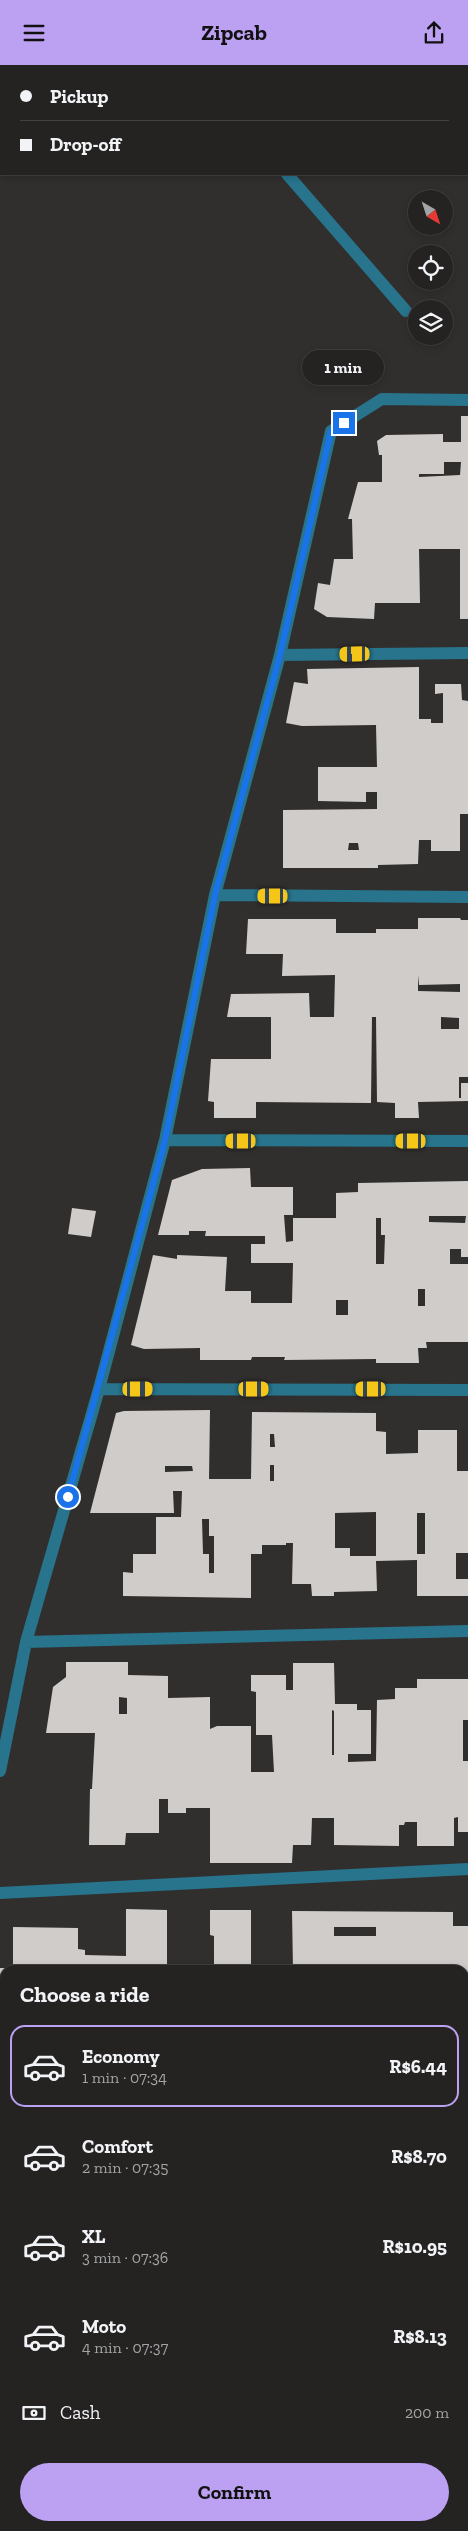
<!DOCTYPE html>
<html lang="en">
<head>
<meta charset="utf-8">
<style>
	:root { --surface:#252322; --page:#2d2b2a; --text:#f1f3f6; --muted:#a3a4a5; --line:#424040; --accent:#bca0f2 }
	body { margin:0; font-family:"Zilla Slab",serif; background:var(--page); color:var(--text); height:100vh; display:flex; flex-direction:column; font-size:19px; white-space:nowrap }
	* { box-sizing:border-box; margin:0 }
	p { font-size:16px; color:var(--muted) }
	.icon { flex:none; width:28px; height:28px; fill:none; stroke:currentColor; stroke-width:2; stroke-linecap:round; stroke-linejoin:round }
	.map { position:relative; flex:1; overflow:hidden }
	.side { position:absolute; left:0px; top:1900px; width:469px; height:566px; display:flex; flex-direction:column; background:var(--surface); border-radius:15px 15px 0 0; box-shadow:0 2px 8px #0003,0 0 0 1px var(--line) }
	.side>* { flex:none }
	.hud { position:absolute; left:0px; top:0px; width:469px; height:110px; box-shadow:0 2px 8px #0003,0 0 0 1px var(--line); display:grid; align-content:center; height:110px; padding:0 20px; background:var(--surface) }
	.needle { width:32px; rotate:141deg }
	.tools { position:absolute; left:408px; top:125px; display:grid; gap:10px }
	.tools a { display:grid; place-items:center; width:45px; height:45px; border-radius:50%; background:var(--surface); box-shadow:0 2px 8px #0003,0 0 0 1px var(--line); font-size:25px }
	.end { position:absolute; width:22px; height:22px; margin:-11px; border:6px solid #1a73e8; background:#fff; box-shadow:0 0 0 2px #fff }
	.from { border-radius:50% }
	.bubble { position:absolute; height:35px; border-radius:18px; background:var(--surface); box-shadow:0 2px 8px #0003,0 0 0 1px var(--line); font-size:16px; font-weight:800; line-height:35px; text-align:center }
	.car { position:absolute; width:15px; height:30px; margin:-15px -8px; border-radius:6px; box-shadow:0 0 4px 1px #0007; background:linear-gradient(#f5c518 24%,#345 0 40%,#f5c518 0 76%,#345 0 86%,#f5c518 0) }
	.hud b { display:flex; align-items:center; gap:18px; height:48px; font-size:19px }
	.hud b+b { border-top:1px solid var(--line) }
	.hud i { width:12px; height:12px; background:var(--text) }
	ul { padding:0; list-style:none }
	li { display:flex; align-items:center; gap:15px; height:82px; margin:0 10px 8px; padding:0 10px; border:2px solid transparent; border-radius:15px }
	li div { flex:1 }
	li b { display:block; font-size:19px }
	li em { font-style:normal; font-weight:800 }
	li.on { border-color:var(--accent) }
	li>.icon { width:45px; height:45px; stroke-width:1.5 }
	h2 { padding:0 20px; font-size:22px; line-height:60px }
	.pay { display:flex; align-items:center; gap:12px; height:55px; padding:0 20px; font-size:19px }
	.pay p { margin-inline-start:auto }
	.action { display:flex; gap:10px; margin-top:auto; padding:10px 20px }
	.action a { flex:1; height:58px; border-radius:30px; background:var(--accent); color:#111; font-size:20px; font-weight:800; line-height:58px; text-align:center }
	header { display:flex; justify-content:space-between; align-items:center; height:65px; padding:0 20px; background:var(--accent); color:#111; font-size:22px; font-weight:800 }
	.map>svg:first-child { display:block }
	.building { fill:#d0ccca; fill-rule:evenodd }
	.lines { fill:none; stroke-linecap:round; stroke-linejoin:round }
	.minor { stroke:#27748c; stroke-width:12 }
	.route { stroke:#1a73e8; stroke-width:6 }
</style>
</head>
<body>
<header><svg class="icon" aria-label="menu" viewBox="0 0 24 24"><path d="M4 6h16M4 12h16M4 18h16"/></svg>Zipcab<svg class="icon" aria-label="share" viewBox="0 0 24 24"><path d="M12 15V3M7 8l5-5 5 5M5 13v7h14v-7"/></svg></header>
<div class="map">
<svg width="468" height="2466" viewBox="0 0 468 2466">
	<rect width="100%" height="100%" fill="#312f2d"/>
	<!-- building -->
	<path class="building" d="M 461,351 L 468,351 L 468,554 L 460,554 L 460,484 L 419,484 L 420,538 L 375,538 L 374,554 L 327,552 L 314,544 L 318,518 L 330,520 L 334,494 L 353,494 L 352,454 L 348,454 L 358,417 L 382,417 L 382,390 L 379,390 L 377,376 L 386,370 L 443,369 L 443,377 L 461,377 ZM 444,397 L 461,397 L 460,410 L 419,412 L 419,409 L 444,409 Z
		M 419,602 L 419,654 L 431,654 L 431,658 L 443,658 L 443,628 L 435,629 L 435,619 L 461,619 L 462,635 L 468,636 L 468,749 L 460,749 L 460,786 L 431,786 L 431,775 L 419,775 L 418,799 L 378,800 L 378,803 L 283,803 L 283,745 L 377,744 L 377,727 L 366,727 L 366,737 L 318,736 L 318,702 L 377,702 L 376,660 L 302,661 L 286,658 L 294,617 L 308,619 L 307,604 ZM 349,778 L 358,778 L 359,785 L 348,785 Z
		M 418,853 L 460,853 L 461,855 L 468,855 L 468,1012 L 459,1012 L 459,1033 L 461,1033 L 461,1018 L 468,1018 L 468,1036 L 418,1037 L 419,1053 L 395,1053 L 395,1038 L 377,1037 L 376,952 L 372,952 L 371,1038 L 256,1037 L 256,1053 L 214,1053 L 214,1037 L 208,1036 L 211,994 L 271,994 L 271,952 L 227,952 L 231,929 L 309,928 L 310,952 L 334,952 L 335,910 L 282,911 L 283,889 L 246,889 L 248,854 L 336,854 L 336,868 L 376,868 L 376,864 L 418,864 ZM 418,910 L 419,920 L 460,919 L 460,927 L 418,926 ZM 441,952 L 459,953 L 459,964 L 441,964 Z
		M 250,1103 L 251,1122 L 293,1122 L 293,1150 L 284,1150 L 286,1177 L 293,1176 L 293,1153 L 336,1153 L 336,1128 L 358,1127 L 358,1118 L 468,1116 L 468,1192 L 461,1192 L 461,1184 L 450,1184 L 450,1199 L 468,1199 L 468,1277 L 426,1277 L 427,1283 L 418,1283 L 419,1298 L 376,1298 L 376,1294 L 284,1295 L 285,1292 L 252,1292 L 251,1295 L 200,1295 L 200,1283 L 144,1284 L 131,1280 L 153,1190 L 177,1194 L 177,1190 L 227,1192 L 225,1226 L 251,1226 L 251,1238 L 292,1238 L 293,1198 L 251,1198 L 251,1179 L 265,1179 L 265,1171 L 205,1171 L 206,1166 L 189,1166 L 189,1170 L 158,1170 L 172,1115 L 202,1104 ZM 429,1151 L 466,1151 L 465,1158 L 429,1157 ZM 376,1153 L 381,1153 L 381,1170 L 385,1170 L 384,1199 L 376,1199 ZM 418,1224 L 425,1224 L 425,1241 L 418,1241 ZM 336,1235 L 348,1235 L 348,1250 L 336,1250 Z
		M 72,1143 L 96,1146 L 91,1172 L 68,1169 Z
		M 210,1345 L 209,1414 L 251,1414 L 252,1347 L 376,1348 L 376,1366 L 386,1367 L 386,1389 L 418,1388 L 418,1365 L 457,1365 L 457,1406 L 468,1406 L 468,1488 L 456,1488 L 456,1514 L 468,1514 L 468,1531 L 417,1531 L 417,1495 L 376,1496 L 377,1526 L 334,1527 L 334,1531 L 312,1531 L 311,1519 L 292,1519 L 293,1478 L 286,1478 L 286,1480 L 262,1480 L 262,1489 L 251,1489 L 251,1533 L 123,1531 L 123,1507 L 133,1508 L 133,1489 L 156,1489 L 156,1452 L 181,1452 L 182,1426 L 173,1426 L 174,1448 L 90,1448 L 116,1348 L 124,1346 ZM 270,1369 L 274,1369 L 275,1382 L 270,1382 ZM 270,1400 L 274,1400 L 274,1416 L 270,1416 ZM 165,1401 L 192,1401 L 193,1406 L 165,1407 ZM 376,1447 L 376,1491 L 350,1491 L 350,1483 L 335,1483 L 335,1448 ZM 417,1448 L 425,1448 L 425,1489 L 417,1489 ZM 202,1454 L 209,1454 L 209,1471 L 214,1471 L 214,1508 L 209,1508 L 209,1489 L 203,1489 Z
		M 66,1597 L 128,1597 L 128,1610 L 168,1611 L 168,1633 L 210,1632 L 210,1664 L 217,1661 L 251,1661 L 251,1707 L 274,1707 L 272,1670 L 256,1670 L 256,1627 L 251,1626 L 251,1610 L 286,1610 L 286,1625 L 293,1625 L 293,1598 L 334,1598 L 335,1639 L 357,1639 L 357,1645 L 371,1645 L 371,1689 L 348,1689 L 348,1697 L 376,1696 L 377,1635 L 395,1634 L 395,1623 L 417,1623 L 417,1614 L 468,1614 L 468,1655 L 463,1655 L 463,1696 L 468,1696 L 468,1767 L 458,1767 L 458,1752 L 454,1753 L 454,1781 L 417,1781 L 417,1757 L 405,1757 L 404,1760 L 399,1760 L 399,1781 L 334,1780 L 334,1753 L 312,1753 L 311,1780 L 293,1780 L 292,1798 L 210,1798 L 210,1743 L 186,1743 L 186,1748 L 168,1748 L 168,1734 L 159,1734 L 159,1768 L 126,1768 L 125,1780 L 89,1780 L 90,1724 L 92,1724 L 95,1668 L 46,1668 L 53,1622 L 66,1612 ZM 119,1632 L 127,1633 L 127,1649 L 119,1649 ZM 332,1645 L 334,1646 L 334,1690 L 332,1690 Z
		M 126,1844 L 167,1845 L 167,1905 L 5,1905 L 5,1945 L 0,1945 L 0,1903 L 13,1903 L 13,1862 L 78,1863 L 78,1884 L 85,1885 L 85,1890 L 126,1891 Z
		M 210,1845 L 251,1845 L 251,1905 L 214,1905 L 214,1871 L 210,1870 Z
		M 292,1846 L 453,1847 L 453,1861 L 468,1861 L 468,2029 L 464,2029 L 464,1905 L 293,1905 ZM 334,1862 L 376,1862 L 376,1871 L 334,1871 Z
		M 0,1991 L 5,1991 L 5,2028 L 0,2028 Z
		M 464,2097 L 468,2097 L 468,2297 L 464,2297 Z
		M 0,2122 L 5,2122 L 5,2152 L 0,2152 Z
		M 0,2171 L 5,2171 L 5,2277 L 0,2277 Z
		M 464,2350 L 468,2350 L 468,2446 L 464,2446 Z
		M 4,2461 L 121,2461 L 121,2466 L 4,2466 Z
		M 126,2461 L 333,2461 L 333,2466 L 126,2466 Z
		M 339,2461 L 371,2461 L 371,2466 L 339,2466 Z"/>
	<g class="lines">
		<!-- minor -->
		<path class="minor" d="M 192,0 L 193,1
			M 287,109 L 406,246
			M 280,590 L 468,588
			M 215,830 L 468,832
			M 165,1075 L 468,1076
			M 99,1324 L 468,1325
			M 26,1577 L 468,1566
			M 0,1706 L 26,1577 L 99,1324 L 165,1075 L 215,830 L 280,590 L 331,366 L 382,334 L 468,335
			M 0,1828 L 468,1804
			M 0,2075 L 5,2075
			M 464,2076 L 468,2076
			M 464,2325 L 468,2325
			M 0,2330 L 5,2330"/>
	</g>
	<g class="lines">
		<!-- route -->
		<path class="route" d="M 68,1432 L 165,1075 L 215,830 L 280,590 L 331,366 L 344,358"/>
	</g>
</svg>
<div class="tools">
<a><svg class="needle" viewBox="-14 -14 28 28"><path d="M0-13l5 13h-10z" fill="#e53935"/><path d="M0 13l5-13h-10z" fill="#a3a4a5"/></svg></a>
<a><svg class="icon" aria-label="locate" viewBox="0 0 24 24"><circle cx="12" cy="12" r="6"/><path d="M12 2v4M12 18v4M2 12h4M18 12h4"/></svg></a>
<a><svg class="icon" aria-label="layers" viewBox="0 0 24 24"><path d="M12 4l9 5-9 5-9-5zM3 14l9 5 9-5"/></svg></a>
</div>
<i class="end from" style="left:68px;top:1432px"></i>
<i class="end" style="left:344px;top:358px"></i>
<div class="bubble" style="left:302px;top:285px;width:82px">1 min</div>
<i class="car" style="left:355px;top:589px;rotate:269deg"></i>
<i class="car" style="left:273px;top:831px;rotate:270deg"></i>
<i class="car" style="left:241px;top:1076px;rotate:270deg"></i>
<i class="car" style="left:411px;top:1076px;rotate:270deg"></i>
<i class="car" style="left:138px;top:1324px;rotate:90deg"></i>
<i class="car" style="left:254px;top:1324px;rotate:90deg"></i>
<i class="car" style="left:371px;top:1324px;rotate:270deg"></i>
<div class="hud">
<b><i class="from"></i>Pickup</b>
<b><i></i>Drop-off</b>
</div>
<section class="side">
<h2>Choose a ride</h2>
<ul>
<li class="on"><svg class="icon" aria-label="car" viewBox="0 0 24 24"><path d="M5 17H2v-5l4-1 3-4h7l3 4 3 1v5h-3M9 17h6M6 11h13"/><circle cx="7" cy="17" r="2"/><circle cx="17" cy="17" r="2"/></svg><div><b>Economy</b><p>1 min · 07:34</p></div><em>R$6.44</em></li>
<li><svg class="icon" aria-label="car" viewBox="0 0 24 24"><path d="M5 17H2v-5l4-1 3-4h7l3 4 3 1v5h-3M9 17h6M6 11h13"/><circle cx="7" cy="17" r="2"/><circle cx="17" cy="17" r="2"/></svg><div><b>Comfort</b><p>2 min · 07:35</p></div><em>R$8.70</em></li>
<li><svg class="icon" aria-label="car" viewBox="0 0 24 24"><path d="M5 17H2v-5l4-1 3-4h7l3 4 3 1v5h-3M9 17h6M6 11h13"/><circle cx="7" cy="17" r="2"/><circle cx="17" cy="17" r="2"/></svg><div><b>XL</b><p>3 min · 07:36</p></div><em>R$10.95</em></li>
<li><svg class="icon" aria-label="car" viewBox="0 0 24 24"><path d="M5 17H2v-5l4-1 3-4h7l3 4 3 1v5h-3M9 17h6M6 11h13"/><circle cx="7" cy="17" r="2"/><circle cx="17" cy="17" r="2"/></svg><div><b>Moto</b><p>4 min · 07:37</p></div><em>R$8.13</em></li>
</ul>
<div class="pay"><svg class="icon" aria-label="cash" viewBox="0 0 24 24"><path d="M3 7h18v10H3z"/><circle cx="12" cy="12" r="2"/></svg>Cash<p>200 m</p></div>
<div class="action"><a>Confirm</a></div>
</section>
</div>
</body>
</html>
